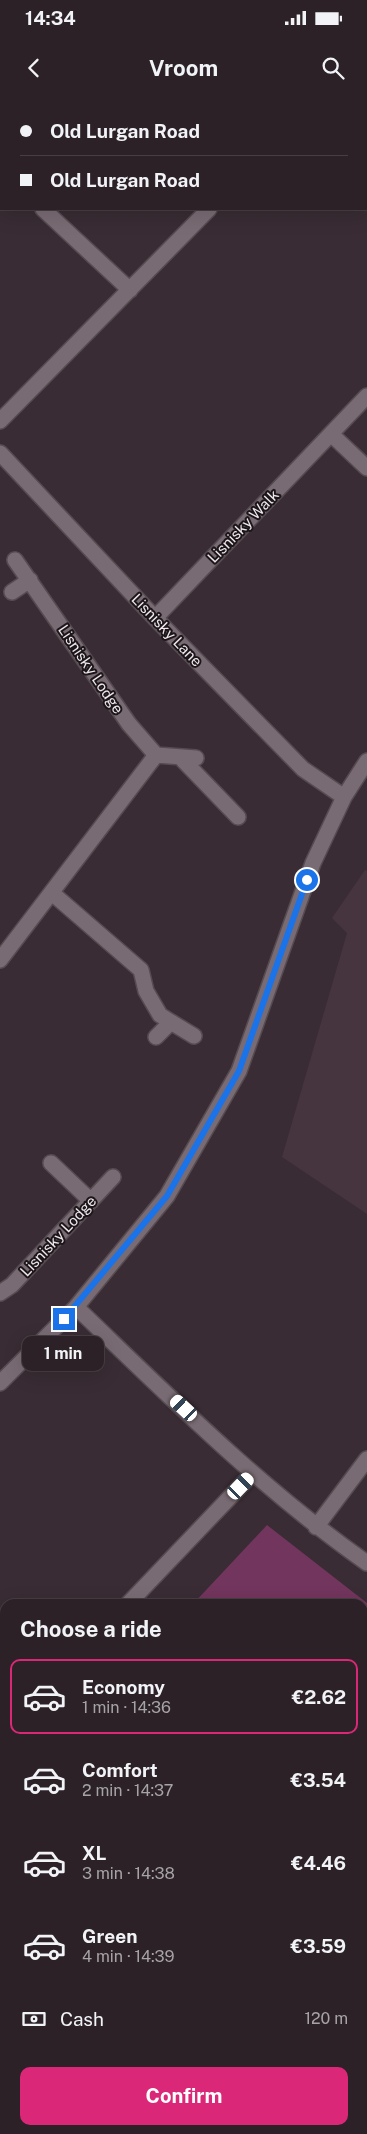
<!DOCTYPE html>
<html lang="en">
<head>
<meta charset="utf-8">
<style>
	:root { --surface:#2b2127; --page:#372e33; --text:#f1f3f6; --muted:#a6a3a7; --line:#473e44; --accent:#db2777 }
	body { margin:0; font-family:"Public Sans",sans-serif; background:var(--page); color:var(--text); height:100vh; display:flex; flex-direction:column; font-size:19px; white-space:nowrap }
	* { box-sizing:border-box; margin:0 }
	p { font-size:16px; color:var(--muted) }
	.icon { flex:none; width:28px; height:28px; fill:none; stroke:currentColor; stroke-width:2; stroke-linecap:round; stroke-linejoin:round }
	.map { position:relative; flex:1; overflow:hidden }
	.drawer { position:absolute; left:0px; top:1499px; width:368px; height:536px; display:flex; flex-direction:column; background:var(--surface); border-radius:15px 15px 0 0; box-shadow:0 5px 20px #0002,0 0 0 1px var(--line) }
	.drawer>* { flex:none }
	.banner { position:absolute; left:0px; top:0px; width:368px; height:110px; box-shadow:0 5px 20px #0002,0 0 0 1px var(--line); display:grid; align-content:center; height:110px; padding:0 20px; background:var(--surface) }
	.end { position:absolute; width:22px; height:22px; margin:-11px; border:6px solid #1a73e8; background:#fff; box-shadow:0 0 0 2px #fff }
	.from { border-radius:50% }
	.bubble { position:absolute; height:35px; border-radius:10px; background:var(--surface); box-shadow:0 5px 20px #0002,0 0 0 1px var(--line); font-size:16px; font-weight:700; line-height:35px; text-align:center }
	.car { position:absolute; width:15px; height:30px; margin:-15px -8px; border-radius:6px; box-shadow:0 0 4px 1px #0007; background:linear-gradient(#fff 24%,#345 0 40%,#fff 0 76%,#345 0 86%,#fff 0) }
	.banner b { display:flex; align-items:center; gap:18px; height:48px; font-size:19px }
	.banner b+b { border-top:1px solid var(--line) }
	.banner i { width:12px; height:12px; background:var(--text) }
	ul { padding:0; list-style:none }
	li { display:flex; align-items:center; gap:15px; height:75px; margin:0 10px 8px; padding:0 10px; border:2px solid transparent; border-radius:10px }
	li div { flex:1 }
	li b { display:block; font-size:19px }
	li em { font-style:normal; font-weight:700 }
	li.selected { border-color:var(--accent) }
	li>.icon { width:45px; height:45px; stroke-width:1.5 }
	h2 { padding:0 20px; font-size:22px; line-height:60px }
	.pay { display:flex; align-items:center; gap:12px; height:55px; padding:0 20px; font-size:19px }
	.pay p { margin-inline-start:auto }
	.cta { display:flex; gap:10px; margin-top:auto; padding:10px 20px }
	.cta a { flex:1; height:58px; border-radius:10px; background:var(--accent); color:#fff; font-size:20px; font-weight:700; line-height:58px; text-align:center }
	.status { display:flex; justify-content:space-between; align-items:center; height:35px; padding:0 25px; background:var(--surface); direction:ltr }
	.status svg { height:14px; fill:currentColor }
	header { display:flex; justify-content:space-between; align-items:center; height:65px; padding:0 20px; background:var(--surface); font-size:22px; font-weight:700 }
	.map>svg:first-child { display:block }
	.built { fill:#46343f }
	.building { fill:#72355d }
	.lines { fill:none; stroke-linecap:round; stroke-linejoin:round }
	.minor-casing { stroke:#564b51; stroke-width:18 }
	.minor { stroke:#796b73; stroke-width:15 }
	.route { stroke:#1a73e8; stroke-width:6 }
	.labels { text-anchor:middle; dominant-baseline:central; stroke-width:4; stroke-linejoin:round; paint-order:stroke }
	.street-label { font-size:15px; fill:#efe7ec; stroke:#1c161a }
</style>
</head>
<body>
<div class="status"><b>14:34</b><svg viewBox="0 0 49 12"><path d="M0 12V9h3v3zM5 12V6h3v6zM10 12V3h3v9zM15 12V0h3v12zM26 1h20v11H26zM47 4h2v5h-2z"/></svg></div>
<header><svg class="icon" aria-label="back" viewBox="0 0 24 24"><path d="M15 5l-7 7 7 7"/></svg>Vroom<svg class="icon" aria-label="search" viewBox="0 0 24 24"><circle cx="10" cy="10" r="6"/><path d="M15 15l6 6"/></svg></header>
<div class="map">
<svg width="367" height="2034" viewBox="0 0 367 2034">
	<rect width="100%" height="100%" fill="#392c34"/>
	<!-- built -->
	<path class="built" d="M 365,770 L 367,771 L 367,1114 L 282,1057 L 347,833 L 332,818 Z"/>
	<!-- building -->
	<path class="building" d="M 267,1425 L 367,1503 L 367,1661 L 362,1671 L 362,1504 L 193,1504 Z
		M 5,1857 L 5,1918 L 0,1911 L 0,1860 Z
		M 81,2030 L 100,2030 L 103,2034 L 74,2034 Z"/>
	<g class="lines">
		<!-- minor casing -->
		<g class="minor-casing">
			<path id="minor" d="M 262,0 L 263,1
				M 33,1 L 33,0
				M 0,17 L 1,17
				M 43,109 L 130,190
				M 0,321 L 209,109
				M 331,334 L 367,368
				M 0,353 L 155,518 L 303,669 L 344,697
				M 15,460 L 129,624 L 156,655 L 196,658
				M 12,492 L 30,480
				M 155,518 L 367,296
				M 180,657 L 238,717
				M 52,793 L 141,870 L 146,891 L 160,915 L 171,922
				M 0,860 L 156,655
				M 156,937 L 171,922 L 194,936
				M 51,1063 L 91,1101
				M 0,1193 L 12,1185 L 113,1077
				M 76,1207 C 169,1296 261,1389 367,1463
				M 0,1283 L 76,1207 L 167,1096 L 239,971 L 313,763 L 344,697 L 367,661
				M 316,1427 L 367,1359
				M 128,1504 L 253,1373
				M 0,1650 L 5,1644
				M 362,1731 L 367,1723
				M 0,1763 L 5,1768
				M 152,2030 L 153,2032
				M 325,2030 L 329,2034"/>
		</g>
		<!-- minor -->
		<use href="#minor" class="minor"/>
	</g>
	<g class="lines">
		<!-- route -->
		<path class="route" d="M 64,1219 L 167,1096 L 239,971 L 307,780"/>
	</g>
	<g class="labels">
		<!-- street labels -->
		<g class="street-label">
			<text transform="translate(243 426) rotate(-46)">Lisnisky Walk</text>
			<text transform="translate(167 530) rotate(46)">Lisnisky Lane</text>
			<text transform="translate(91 569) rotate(56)">Lisnisky Lodge</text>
			<text transform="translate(58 1136) rotate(-47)">Lisnisky Lodge</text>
		</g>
	</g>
</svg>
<i class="end from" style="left:307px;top:780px"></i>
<i class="end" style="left:64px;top:1219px"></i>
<div class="bubble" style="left:22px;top:1236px;width:82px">1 min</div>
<i class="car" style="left:184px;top:1308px;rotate:313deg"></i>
<i class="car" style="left:241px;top:1386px;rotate:44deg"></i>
<div class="banner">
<b><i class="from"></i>Old Lurgan Road</b>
<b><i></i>Old Lurgan Road</b>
</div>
<section class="drawer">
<h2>Choose a ride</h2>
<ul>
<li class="selected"><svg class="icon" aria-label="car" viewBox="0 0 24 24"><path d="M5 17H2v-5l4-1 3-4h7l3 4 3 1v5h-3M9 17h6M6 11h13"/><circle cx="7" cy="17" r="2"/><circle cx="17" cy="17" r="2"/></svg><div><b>Economy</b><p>1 min · 14:36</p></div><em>€2.62</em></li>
<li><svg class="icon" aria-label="car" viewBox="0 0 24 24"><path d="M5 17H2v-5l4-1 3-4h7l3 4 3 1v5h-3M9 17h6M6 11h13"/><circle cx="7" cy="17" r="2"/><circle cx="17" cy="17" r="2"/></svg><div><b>Comfort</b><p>2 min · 14:37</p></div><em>€3.54</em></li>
<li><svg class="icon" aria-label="car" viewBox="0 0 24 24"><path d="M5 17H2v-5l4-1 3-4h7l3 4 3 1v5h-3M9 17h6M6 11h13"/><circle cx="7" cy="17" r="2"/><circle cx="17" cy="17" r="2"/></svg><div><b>XL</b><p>3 min · 14:38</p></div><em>€4.46</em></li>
<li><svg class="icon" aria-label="car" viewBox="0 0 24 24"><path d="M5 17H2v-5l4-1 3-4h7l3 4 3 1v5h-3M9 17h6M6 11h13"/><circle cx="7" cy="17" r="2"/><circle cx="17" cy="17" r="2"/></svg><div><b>Green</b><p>4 min · 14:39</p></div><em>€3.59</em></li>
</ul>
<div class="pay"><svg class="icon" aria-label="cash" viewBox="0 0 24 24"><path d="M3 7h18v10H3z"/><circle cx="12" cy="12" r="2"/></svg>Cash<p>120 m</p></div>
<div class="cta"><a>Confirm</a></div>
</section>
</div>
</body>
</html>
